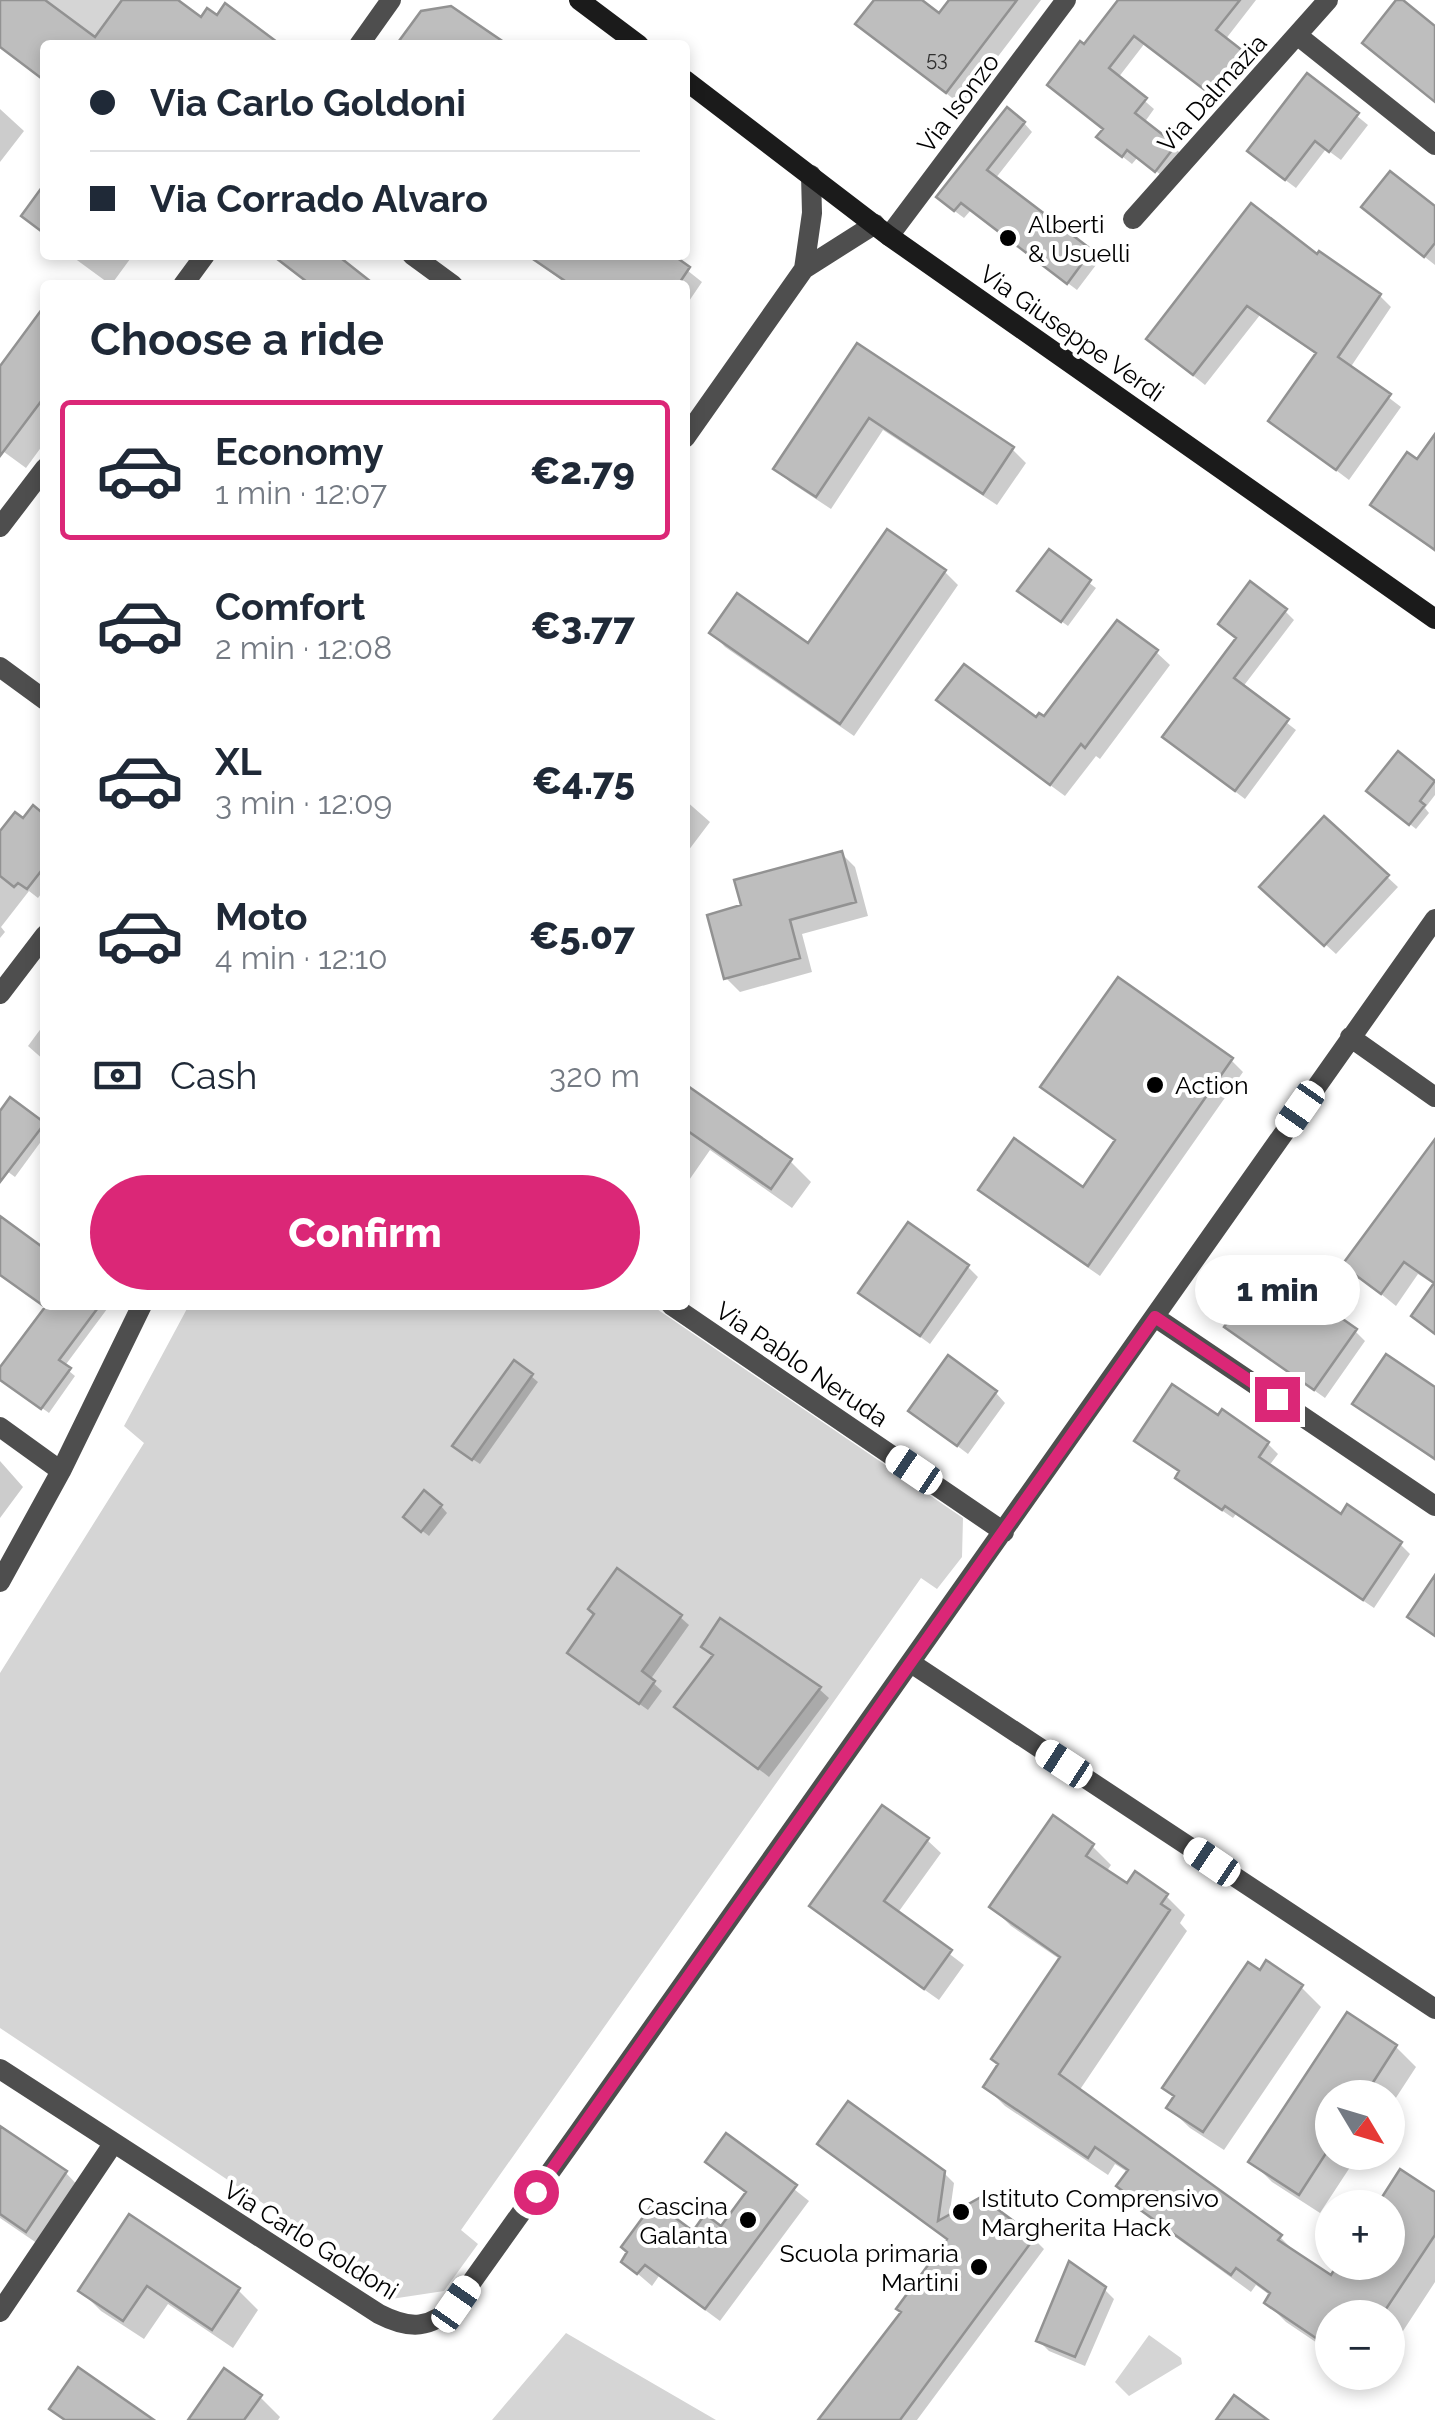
<!DOCTYPE html>
<html lang="en">
<head>
<meta charset="utf-8">
<style>
	:root { --surface:#fff; --page:#f6f6f7; --text:#1f2937; --muted:#747a83; --line:#e0e1e3; --accent:#db2777 }
	body { margin:0; font-family:Raleway,sans-serif; background:var(--page); color:var(--text); height:100vh; display:flex; flex-direction:column; font-size:38px; white-space:nowrap }
	* { box-sizing:border-box; margin:0 }
	p { font-size:32px; color:var(--muted) }
	.icon { flex:none; width:55px; height:55px; fill:none; stroke:currentColor; stroke-width:2; stroke-linecap:round; stroke-linejoin:round }
	.map { position:relative; flex:1; overflow:hidden }
	.details { position:absolute; left:40px; top:280px; width:650px; height:1030px; display:flex; flex-direction:column; background:var(--surface); border-radius:10px; box-shadow:0 5px 15px #0003 }
	.details>* { flex:none }
	.top-card { position:absolute; left:40px; top:40px; width:650px; height:220px; border-radius:10px; box-shadow:0 5px 15px #0003; display:grid; align-content:center; height:220px; padding:0 50px; background:var(--surface) }
	.needle { width:65px; rotate:128deg }
	.fabs { position:absolute; left:1315px; top:2080px; display:grid; gap:20px }
	.fabs a { display:grid; place-items:center; width:90px; height:90px; border-radius:50%; background:var(--surface); box-shadow:0 5px 15px #0003; font-size:50px }
	.end { position:absolute; width:45px; height:45px; margin:-22px; border:12px solid #db2777; background:#fff; box-shadow:0 0 0 5px #fff }
	.from { border-radius:50% }
	.bubble { position:absolute; height:70px; border-radius:35px; background:var(--surface); box-shadow:0 5px 15px #0003; font-size:32px; font-weight:800; line-height:70px; text-align:center }
	.car { position:absolute; width:30px; height:60px; margin:-30px -15px; border-radius:12px; box-shadow:0 0 8px 2px #0007; background:linear-gradient(#fff 24%,#345 0 40%,#fff 0 76%,#345 0 86%,#fff 0) }
	.top-card b { display:flex; align-items:center; gap:35px; height:95px; font-size:38px }
	.top-card b+b { border-top:2px solid var(--line) }
	.top-card i { width:25px; height:25px; background:var(--text) }
	ul { padding:0; list-style:none }
	li { display:flex; align-items:center; gap:30px; height:140px; margin:0 20px 15px; padding:0 30px; border:5px solid transparent; border-radius:10px }
	li div { flex:1 }
	li b { display:block; font-size:38px }
	li em { font-style:normal; font-weight:800 }
	li.selected { border-color:var(--accent) }
	li>.icon { width:90px; height:90px; stroke-width:1.5 }
	h2 { padding:0 50px; font-size:45px; line-height:120px }
	.pay { display:flex; align-items:center; gap:25px; height:110px; padding:0 50px; font-size:38px }
	.pay p { margin-inline-start:auto }
	.action { display:flex; gap:20px; margin-top:auto; padding:20px 50px }
	.action a { flex:1; height:115px; border-radius:60px; background:var(--accent); color:#fff; font-size:40px; font-weight:800; line-height:115px; text-align:center }
	.map>svg:first-child { display:block }
	.green { fill:#d5d5d5 }
	.shadow { fill:#0003 }
	.building { fill:#bebebe; stroke:#929292; stroke-width:2.5 }
	.lines { fill:none; stroke-linecap:round; stroke-linejoin:round }
	.street { stroke:#4e4e4e; stroke-width:20 }
	.secondary { stroke:#1b1b1b; stroke-width:20 }
	.route { stroke:#db2777; stroke-width:12 }
	.poi-dot { fill:#000; stroke:#fff; stroke-width:4 }
	.labels { text-anchor:middle; dominant-baseline:central; stroke-width:8; stroke-linejoin:round; paint-order:stroke }
	.number-label { font-size:20px; fill:#303030 }
	.street-label { font-size:25px; fill:#000; stroke:#fff }
	.poi-label { font-size:25px; fill:#000; stroke:#fff; text-anchor:start }
</style>
</head>
<body>
<div class="map">
<svg width="1435" height="2420" viewBox="0 0 1435 2420">
	<rect width="100%" height="100%" fill="#fff"/>
	<!-- green -->
	<path class="green" d="M 42,0 L 122,0 L 94,37 Z
		M 189,1305 L 651,1305 L 963,1518 L 962,1557 L 937,1589 L 921,1578 L 461,2230 L 478,2244 L 444,2291 L 391,2299 L 334,2261 L 333,2250 L 0,2028 L 0,1673 L 144,1443 L 124,1426 Z
		M 566,2333 L 716,2420 L 492,2420 Z
		M 1149,2335 L 1181,2358 L 1182,2364 L 1129,2396 L 1115,2382 Z"/>
	<!-- shadow -->
	<path class="shadow" d="M 877,0 L 918,0 L 940,16 L 952,0 L 1041,0 L 961,105 L 859,24 Z
		M 1122,0 L 1256,0 L 1225,40 L 1251,62 L 1221,101 L 1145,43 L 1118,78 L 1154,109 L 1144,123 L 1184,156 L 1166,179 L 1138,157 L 1132,164 L 1109,146 L 1085,48 Z
		M 1308,76 L 1368,125 L 1341,160 L 1326,149 L 1296,188 L 1260,161 Z
		M 0,109 L 24,131 L 0,162 Z
		M 1024,123 L 1032,132 L 995,179 L 1099,261 L 1077,290 L 971,210 L 964,218 L 948,206 Z
		M 1435,209 L 1435,265 L 1374,217 Z
		M 70,255 L 133,255 L 111,285 Z
		M 527,255 L 668,255 L 702,282 L 685,307 L 685,285 L 568,285 Z
		M 1317,258 L 1380,296 L 1391,307 L 1350,368 L 1401,407 L 1349,480 L 1271,421 L 1317,355 L 1260,315 L 1205,385 L 1161,350 Z
		M 45,309 L 45,442 L 26,468 L 0,449 L 0,370 Z
		M 857,346 L 1012,449 L 1026,463 L 997,505 L 883,430 L 831,509 L 790,482 L 776,469 Z
		M 1435,439 L 1435,552 L 1373,504 L 1418,463 Z
		M 1049,553 L 1096,588 L 1068,626 L 1027,597 Z
		M 945,572 L 958,585 L 854,736 L 725,647 L 712,633 L 809,646 Z
		M 1285,611 L 1294,620 L 1242,688 L 1296,730 L 1245,799 L 1174,745 Z
		M 1156,652 L 1170,665 L 1100,759 L 1096,756 L 1065,796 L 952,713 L 939,700 L 1036,721 L 1045,719 Z
		M 1398,755 L 1435,784 L 1435,795 L 1425,808 L 1429,813 L 1416,829 L 1376,797 Z
		M 685,800 L 710,822 L 685,855 Z
		M 45,818 L 45,889 L 38,898 L 29,891 L 1,927 L 5,932 L 0,938 L 0,835 L 23,821 Z
		M 1325,819 L 1398,887 L 1336,954 L 1273,897 Z
		M 842,854 L 855,867 L 868,916 L 802,934 L 812,972 L 740,992 L 726,978 L 744,907 Z
		M 45,1023 L 45,1061 L 28,1046 Z
		M 1231,1060 L 1243,1072 L 1100,1276 L 992,1201 L 981,1189 L 1084,1190 L 1117,1142 L 1044,1087 Z
		M 685,1087 L 790,1161 L 811,1182 L 792,1208 L 710,1150 L 685,1186 Z
		M 11,1101 L 45,1126 L 45,1136 L 15,1177 L 0,1166 L 0,1115 Z
		M 1435,1153 L 1435,1335 L 1414,1316 L 1435,1285 L 1418,1274 L 1396,1306 L 1345,1265 Z
		M 0,1219 L 45,1252 L 45,1305 L 110,1305 L 64,1367 L 75,1376 L 49,1413 L 0,1378 L 0,1372 L 47,1308 L 0,1274 Z
		M 968,1267 L 978,1277 L 930,1344 L 861,1293 Z
		M 1355,1331 L 1365,1341 L 1325,1398 L 1238,1336 Z
		M 531,1376 L 538,1382 L 480,1464 L 462,1452 Z
		M 1435,1390 L 1435,1461 L 1356,1403 Z
		M 996,1393 L 1005,1403 L 968,1454 L 911,1411 Z
		M 1219,1418 L 1268,1444 L 1278,1454 L 1268,1467 L 1341,1517 L 1400,1544 L 1410,1554 L 1374,1608 L 1236,1514 L 1233,1518 L 1188,1487 L 1178,1478 L 1181,1473 L 1137,1440 Z
		M 0,1461 L 23,1487 L 0,1518 Z
		M 441,1506 L 447,1513 L 429,1536 L 412,1523 Z
		M 680,1617 L 689,1625 L 650,1680 L 662,1691 L 648,1710 L 579,1661 Z
		M 704,1646 L 819,1689 L 829,1698 L 769,1777 L 678,1707 L 714,1657 Z
		M 927,1840 L 941,1853 L 897,1914 L 964,1965 L 939,2000 L 826,1920 L 813,1906 Z
		M 1092,1846 L 1111,1865 L 1106,1872 L 1127,1887 L 1166,1896 L 1185,1915 L 1180,1923 L 1187,1931 L 1079,2091 L 1280,2237 L 1299,2256 L 1331,2278 L 1388,2262 L 1388,2208 L 1435,2195 L 1435,2282 L 1388,2354 L 1388,2318 L 1332,2318 L 1332,2353 L 1286,2322 L 1267,2303 L 1271,2296 L 1256,2285 L 1251,2292 L 1148,2217 L 1129,2198 L 1129,2173 L 1115,2164 L 1108,2175 L 1005,2106 L 986,2087 L 1061,1960 L 1011,1926 L 992,1907 Z
		M 1301,1987 L 1321,2007 L 1224,2150 L 1190,2128 L 1169,2108 L 1176,2098 L 1165,2088 Z
		M 1396,2047 L 1416,2067 L 1388,2110 L 1388,2098 L 1332,2098 L 1332,2152 L 1360,2152 L 1320,2213 L 1272,2182 L 1252,2162 Z
		M 0,2129 L 65,2172 L 85,2193 L 47,2250 L 0,2218 Z
		M 727,2136 L 809,2201 L 720,2321 L 659,2276 L 652,2286 L 624,2262 L 693,2235 L 722,2229 L 748,2194 L 708,2162 Z
		M 820,2144 L 944,2173 L 954,2183 L 949,2218 L 1034,2239 L 1044,2249 L 917,2420 L 822,2420 L 904,2313 L 949,2240 Z
		M 130,2218 L 238,2290 L 258,2310 L 233,2348 L 168,2304 L 144,2339 L 101,2311 L 81,2291 Z
		M 1104,2289 L 1114,2299 L 1085,2366 L 1049,2351 L 1039,2341 Z
		M 260,2397 L 280,2417 L 278,2420 L 191,2420 Z"/>
	<!-- building -->
	<path class="building" d="M 0,0 L 45,0 L 95,37 L 122,0 L 178,0 L 201,17 L 207,8 L 217,15 L 225,3 L 281,45 L 45,45 L 45,81 L 0,47 Z
		M 874,0 L 922,0 L 939,13 L 949,0 L 1017,0 L 946,93 L 855,24 Z
		M 1118,0 L 1240,0 L 1216,30 L 1243,51 L 1210,94 L 1134,36 L 1109,68 L 1147,98 L 1135,113 L 1176,145 L 1155,172 L 1127,150 L 1122,157 L 1096,137 L 1103,129 L 1047,85 L 1080,41 L 1084,44 Z
		M 1396,0 L 1403,0 L 1435,26 L 1435,102 L 1362,43 Z
		M 451,6 L 508,45 L 396,45 L 421,11 Z
		M 1307,73 L 1359,113 L 1329,152 L 1315,141 L 1285,180 L 1247,151 Z
		M 1007,107 L 1025,122 L 987,170 L 1092,250 L 1067,284 L 961,203 L 954,211 L 936,197 Z
		M 1390,171 L 1435,206 L 1435,243 L 1424,257 L 1361,207 Z
		M 45,183 L 45,234 L 21,216 Z
		M 1251,203 L 1317,254 L 1319,251 L 1381,294 L 1338,357 L 1391,394 L 1336,470 L 1268,421 L 1316,353 L 1247,306 L 1193,375 L 1146,339 Z
		M 272,255 L 337,255 L 375,285 L 311,285 Z
		M 527,255 L 673,255 L 690,267 L 678,285 L 571,285 Z
		M 45,305 L 45,396 L 0,456 L 0,366 Z
		M 857,343 L 1014,447 L 983,494 L 869,418 L 816,497 L 773,469 Z
		M 1435,434 L 1435,550 L 1370,505 L 1407,452 L 1417,459 Z
		M 887,529 L 946,570 L 840,724 L 709,633 L 737,593 L 808,643 Z
		M 1049,549 L 1091,580 L 1061,622 L 1017,591 Z
		M 1250,581 L 1287,609 L 1234,678 L 1289,719 L 1235,791 L 1162,737 L 1236,638 L 1218,624 Z
		M 1117,620 L 1158,650 L 1085,748 L 1081,744 L 1050,785 L 936,700 L 964,664 L 1036,717 L 1039,713 L 1044,716 Z
		M 1398,751 L 1435,781 L 1420,801 L 1425,805 L 1409,825 L 1366,791 Z
		M 33,805 L 45,815 L 45,866 L 27,889 L 18,883 L 14,887 L 0,876 L 0,831 L 15,812 L 23,818 Z
		M 1324,816 L 1389,875 L 1324,946 L 1259,887 Z
		M 842,851 L 856,902 L 790,920 L 800,958 L 724,979 L 707,915 L 741,905 L 734,880 Z
		M 1118,977 L 1233,1058 L 1088,1266 L 978,1190 L 1014,1138 L 1083,1187 L 1115,1140 L 1040,1087 Z
		M 685,1084 L 792,1159 L 771,1189 L 685,1129 Z
		M 10,1097 L 45,1123 L 0,1182 L 0,1111 Z
		M 1435,1139 L 1435,1334 L 1411,1316 L 1434,1283 L 1404,1262 L 1381,1294 L 1342,1265 Z
		M 0,1216 L 45,1249 L 45,1307 L 100,1305 L 59,1360 L 71,1368 L 41,1409 L 0,1380 L 0,1367 L 45,1307 L 0,1275 Z
		M 908,1222 L 969,1265 L 920,1336 L 858,1293 Z
		M 1267,1266 L 1357,1329 L 1314,1390 L 1224,1327 Z
		M 1386,1354 L 1435,1387 L 1435,1459 L 1352,1404 Z
		M 948,1355 L 997,1391 L 957,1446 L 908,1411 Z
		M 514,1360 L 533,1374 L 472,1460 L 452,1446 Z
		M 1172,1384 L 1218,1415 L 1222,1409 L 1269,1442 L 1259,1457 L 1341,1514 L 1347,1504 L 1402,1542 L 1363,1600 L 1225,1506 L 1222,1510 L 1175,1478 L 1179,1471 L 1134,1441 Z
		M 424,1490 L 442,1505 L 421,1532 L 403,1517 Z
		M 617,1568 L 682,1615 L 642,1671 L 655,1681 L 639,1704 L 567,1653 L 594,1614 L 588,1609 Z
		M 1435,1575 L 1435,1636 L 1407,1617 Z
		M 720,1618 L 821,1687 L 758,1769 L 674,1707 L 713,1655 L 701,1647 Z
		M 882,1805 L 929,1838 L 884,1901 L 952,1950 L 924,1989 L 809,1906 Z
		M 1053,1815 L 1094,1844 L 1086,1856 L 1127,1883 L 1135,1871 L 1168,1894 L 1161,1904 L 1170,1910 L 1059,2074 L 1282,2235 L 1278,2240 L 1331,2275 L 1339,2262 L 1388,2262 L 1388,2208 L 1375,2208 L 1400,2169 L 1435,2192 L 1435,2235 L 1380,2318 L 1332,2318 L 1332,2349 L 1264,2303 L 1270,2293 L 1236,2268 L 1231,2275 L 1125,2199 L 1128,2195 L 1116,2186 L 1128,2170 L 1095,2147 L 1088,2158 L 983,2087 L 998,2064 L 991,2059 L 1060,1957 L 989,1907 Z
		M 1266,1960 L 1303,1985 L 1203,2132 L 1166,2108 L 1174,2096 L 1162,2088 L 1248,1962 L 1260,1970 Z
		M 1347,2012 L 1397,2045 L 1363,2098 L 1332,2098 L 1332,2144 L 1299,2195 L 1248,2162 Z
		M 848,2101 L 945,2171 L 938,2221 L 981,2197 L 1035,2237 L 900,2420 L 818,2420 L 901,2312 L 896,2309 L 947,2239 L 817,2144 Z
		M 0,2126 L 67,2171 L 26,2232 L 0,2214 Z
		M 726,2133 L 797,2185 L 705,2309 L 645,2265 L 637,2274 L 621,2262 L 627,2252 L 621,2247 L 654,2202 L 693,2231 L 705,2214 L 721,2226 L 746,2192 L 705,2162 Z
		M 129,2214 L 240,2288 L 212,2330 L 147,2286 L 123,2321 L 78,2291 Z
		M 1069,2261 L 1106,2287 L 1075,2357 L 1036,2341 Z
		M 78,2367 L 154,2420 L 65,2420 L 49,2409 Z
		M 224,2368 L 262,2395 L 244,2420 L 188,2420 Z
		M 1234,2395 L 1268,2420 L 1216,2420 Z"/>
	<g class="lines">
		<!-- street -->
		<path class="street" d="M 1297,35 L 1435,145
			M 359,45 L 391,0
			M 1133,219 L 1328,0
			M 889,236 L 1066,0
			M 412,255 L 453,285
			M 804,269 L 812,213 L 811,175
			M 183,285 L 205,255
			M 685,438 L 804,269 L 875,224
			M 0,527 L 45,468
			M 0,667 L 45,700
			M 0,994 L 45,935
			M 1350,1037 L 1435,1097
			M 671,1305 L 1004,1532
			M 1155,1317 L 1435,1506
			M 0,1427 L 61,1471
			M 0,1582 L 61,1471 L 142,1305
			M 911,1663 L 1435,2009
			M 0,2069 L 379,2314 C 410,2330 431,2329 456,2304 L 578,2133 L 1435,919
			M 0,2312 L 113,2144"/>
		<!-- secondary -->
		<path class="secondary" d="M 579,0 L 639,45
			M 685,80 L 889,236 L 1435,619"/>
	</g>
	<g class="lines">
		<!-- route -->
		<path class="route" d="M 536,2192 L 1155,1317 L 1277,1399"/>
	</g>
	<!-- markers -->
	<g class="poi-dot">
		<circle cx="1008" cy="238" r="10"/>
		<circle cx="1155" cy="1085" r="10"/>
		<circle cx="961" cy="2212" r="10"/>
		<circle cx="748" cy="2220" r="10"/>
		<circle cx="979" cy="2267" r="10"/>
	</g>
	<g class="labels">
		<!-- number labels -->
		<g class="number-label">
			<text x="937" y="59">53</text>
		</g>
		<!-- street labels -->
		<g class="street-label">
			<text transform="translate(1212 93) rotate(-48)">Via Dalmazia</text>
			<text transform="translate(958 103) rotate(-53)">Via Isonzo</text>
			<text transform="translate(1072 333) rotate(35)">Via Giuseppe Verdi</text>
			<text transform="translate(802 1364) rotate(34)">Via Pablo Neruda</text>
			<text transform="translate(311 2240) rotate(32)">Via Carlo Goldoni</text>
		</g>
		<!-- poi labels -->
		<g class="poi-label">
			<text x="1028" y="224">Alberti<tspan x="1028" dy="29">&amp; Usuelli</tspan></text>
			<text x="1175" y="1085">Action</text>
			<text x="981" y="2198">Istituto Comprensivo<tspan x="981" dy="29">Margherita Hack</tspan></text>
			<text x="728" y="2206" text-anchor="end">Cascina<tspan x="728" dy="29">Galanta</tspan></text>
			<text x="959" y="2253" text-anchor="end">Scuola primaria<tspan x="959" dy="29">Martini</tspan></text>
		</g>
	</g>
</svg>
<div class="fabs">
<a><svg class="needle" viewBox="-14 -14 28 28"><path d="M0-13l5 13h-10z" fill="#e53935"/><path d="M0 13l5-13h-10z" fill="#747a83"/></svg></a>
<a>+</a>
<a>−</a>
</div>
<i class="end from" style="left:536px;top:2192px"></i>
<i class="end" style="left:1277px;top:1399px"></i>
<div class="bubble" style="left:1195px;top:1255px;width:165px">1 min</div>
<i class="car" style="left:1300px;top:1109px;rotate:215deg"></i>
<i class="car" style="left:914px;top:1470px;rotate:304deg"></i>
<i class="car" style="left:1064px;top:1764px;rotate:303deg"></i>
<i class="car" style="left:1212px;top:1862px;rotate:304deg"></i>
<i class="car" style="left:456px;top:2304px;rotate:35deg"></i>
<div class="top-card">
<b><i class="from"></i>Via Carlo Goldoni</b>
<b><i></i>Via Corrado Alvaro</b>
</div>
<section class="details">
<h2>Choose a ride</h2>
<ul>
<li class="selected"><svg class="icon" aria-label="car" viewBox="0 0 24 24"><path d="M5 17H2v-5l4-1 3-4h7l3 4 3 1v5h-3M9 17h6M6 11h13"/><circle cx="7" cy="17" r="2"/><circle cx="17" cy="17" r="2"/></svg><div><b>Economy</b><p>1 min · 12:07</p></div><em>€2.79</em></li>
<li><svg class="icon" aria-label="car" viewBox="0 0 24 24"><path d="M5 17H2v-5l4-1 3-4h7l3 4 3 1v5h-3M9 17h6M6 11h13"/><circle cx="7" cy="17" r="2"/><circle cx="17" cy="17" r="2"/></svg><div><b>Comfort</b><p>2 min · 12:08</p></div><em>€3.77</em></li>
<li><svg class="icon" aria-label="car" viewBox="0 0 24 24"><path d="M5 17H2v-5l4-1 3-4h7l3 4 3 1v5h-3M9 17h6M6 11h13"/><circle cx="7" cy="17" r="2"/><circle cx="17" cy="17" r="2"/></svg><div><b>XL</b><p>3 min · 12:09</p></div><em>€4.75</em></li>
<li><svg class="icon" aria-label="car" viewBox="0 0 24 24"><path d="M5 17H2v-5l4-1 3-4h7l3 4 3 1v5h-3M9 17h6M6 11h13"/><circle cx="7" cy="17" r="2"/><circle cx="17" cy="17" r="2"/></svg><div><b>Moto</b><p>4 min · 12:10</p></div><em>€5.07</em></li>
</ul>
<div class="pay"><svg class="icon" aria-label="cash" viewBox="0 0 24 24"><path d="M3 7h18v10H3z"/><circle cx="12" cy="12" r="2"/></svg>Cash<p>320 m</p></div>
<div class="action"><a>Confirm</a></div>
</section>
</div>
</body>
</html>
